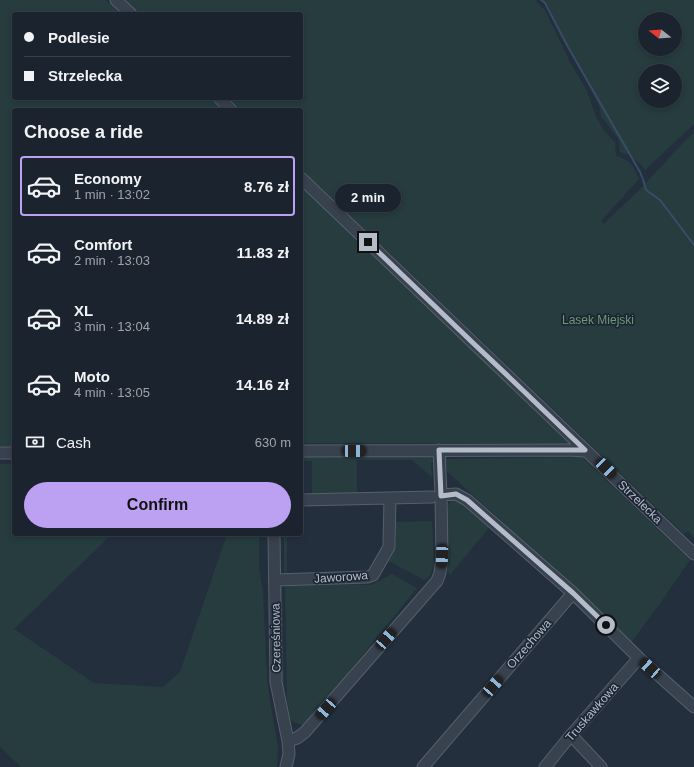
<!DOCTYPE html>
<html lang="en">
<head>
<meta charset="utf-8">
<style>
	:root { --surface:#1b232e; --page:#242b36; --text:#f1f3f6; --muted:#a0a4aa; --line:#39404a; --accent:#bca0f2 }
	body { margin:0; font-family:Helvetica,sans-serif; background:var(--page); color:var(--text); height:100vh; display:flex; flex-direction:column; font-size:15px; white-space:nowrap }
	* { box-sizing:border-box; margin:0 }
	p { font-size:13px; color:var(--muted) }
	.icon { flex:none; width:22px; height:22px; fill:none; stroke:currentColor; stroke-width:2; stroke-linecap:round; stroke-linejoin:round }
	.map { position:relative; flex:1; overflow:hidden }
	.drawer { position:absolute; left:12px; top:108px; width:291px; height:428px; display:flex; flex-direction:column; background:var(--surface); border-radius:4px; box-shadow:0 2px 6px #0003,0 0 0 1px var(--line) }
	.drawer>* { flex:none }
	.guide { position:absolute; left:12px; top:12px; width:291px; height:88px; border-radius:4px; box-shadow:0 2px 6px #0003,0 0 0 1px var(--line); display:grid; align-content:center; height:88px; padding:0 12px; background:var(--surface) }
	.needle { width:26px; rotate:287deg }
	.controls { position:absolute; left:638px; top:12px; display:grid; gap:8px }
	.controls a { display:grid; place-items:center; width:44px; height:44px; border-radius:50%; background:var(--surface); box-shadow:0 2px 6px #0003,0 0 0 1px var(--line); font-size:20px }
	.end { position:absolute; width:18px; height:18px; margin:-9px; border:5px solid #b4bcc9; background:#111; box-shadow:0 0 0 2px #111 }
	.from { border-radius:50% }
	.bubble { position:absolute; height:28px; border-radius:14px; background:var(--surface); box-shadow:0 2px 6px #0003,0 0 0 1px var(--line); font-size:13px; font-weight:800; line-height:28px; text-align:center }
	.car { position:absolute; width:12px; height:24px; margin:-12px -6px; border-radius:5px; box-shadow:0 0 3px 1px #0007; background:linear-gradient(#222 24%,#8ab4d8 0 40%,#222 0 76%,#8ab4d8 0 86%,#222 0) }
	.guide b { display:flex; align-items:center; gap:14px; height:38px; font-size:15px }
	.guide b+b { border-top:1px solid var(--line) }
	.guide i { width:10px; height:10px; background:var(--text) }
	ul { padding:0; list-style:none }
	li { display:flex; align-items:center; gap:12px; height:60px; margin:0 8px 6px; padding:0 4px; border:2px solid transparent; border-radius:4px }
	li div { flex:1 }
	li b { display:block; font-size:15px }
	li em { font-style:normal; font-weight:800 }
	li.selected { border-color:var(--accent) }
	li>.icon { width:36px; height:36px; stroke-width:1.5 }
	h2 { padding:0 12px; font-size:18px; line-height:48px }
	.pay { display:flex; align-items:center; gap:10px; height:44px; padding:0 12px; font-size:15px }
	.pay p { margin-inline-start:auto }
	.primary-button { display:flex; gap:8px; margin-top:auto; padding:8px 12px }
	.primary-button a { flex:1; height:46px; border-radius:24px; background:var(--accent); color:#111; font-size:16px; font-weight:800; line-height:46px; text-align:center }
	.map>svg:first-child { display:block }
	.green { fill:#263c3f; fill-rule:evenodd }
	.lines { fill:none; stroke-linecap:round; stroke-linejoin:round }
	.stream { stroke:#394c67; stroke-width:2 }
	.minor-casing { stroke:#565f6c; stroke-width:13 }
	.minor { stroke:#38414e; stroke-width:11 }
	.route { stroke:#b4bcc9; stroke-width:5 }
	.labels { text-anchor:middle; dominant-baseline:central; stroke-width:3.5; stroke-linejoin:round; paint-order:stroke }
	.park-label { font-size:12px; fill:#6b9a76; stroke:#1d2633 }
	.street-label { font-size:12px; fill:#b4bcc9; stroke:#1d2633 }
</style>
</head>
<body>
<div class="map">
<svg width="694" height="767" viewBox="0 0 694 767">
	<rect width="100%" height="100%" fill="#242f3e"/>
	<!-- green -->
	<path class="green" d="M 0,0 L 106,0 L 121,14 L 14,14 L 14,98 L 209,98 L 222,110 L 14,110 L 14,446 L 0,446 Z
		M 124,0 L 535,0 L 545,10 L 570,62 L 587,91 L 596,117 L 604,131 L 615,142 L 616,156 C 632,161 632,164 639,179 L 601,221 L 604,224 L 643,186 L 683,143 L 694,132 L 694,538 L 688,531 L 684,534 L 301,169 L 301,110 L 239,110 L 226,98 L 301,98 L 301,14 L 138,14 Z
		M 542,0 L 694,0 L 694,124 L 645,170 L 642,166 L 631,156 L 620,152 L 619,140 L 601,116 L 600,107 L 560,32 L 547,4 ZM 645,19 L 675,19 L 675,49 L 645,49 ZM 645,71 L 675,71 L 675,101 L 645,101 Z
		M 301,185 L 331,213 L 570,444 L 301,443 Z
		M 301,455 L 428,456 L 432,459 L 434,462 L 431,462 L 432,477 L 412,460 L 357,460 L 357,495 L 312,495 L 312,461 L 301,461 Z
		M 582,457 L 690,560 L 659,605 L 630,644 L 576,589 L 443,468 L 444,459 Z
		M 0,464 L 14,464 L 14,534 L 112,534 L 14,629 L 94,683 L 163,687 L 180,672 L 227,534 L 259,534 L 259,567 L 263,593 L 267,679 L 272,713 L 278,747 L 277,767 L 21,767 L 0,747 Z
		M 457,499 L 489,528 L 450,575 L 445,566 L 446,520 L 448,506 L 451,501 Z
		M 432,521 L 434,564 L 430,576 L 424,580 L 389,561 L 396,547 L 396,522 Z
		M 284,534 L 287,534 L 287,573 L 284,575 Z
		M 392,574 L 417,588 L 343,679 L 314,710 L 307,723 L 302,725 L 293,722 L 290,719 L 287,701 L 285,583 L 311,583 L 371,585 Z
		M 280,584 L 282,584 L 284,693 L 282,687 L 279,587 Z"/>
	<g class="lines">
		<!-- stream -->
		<path class="stream" d="M 541,0 L 545,3 L 568,47 L 640,172 L 642,177
			M 643,179 L 646,190 L 660,200 L 694,245"/>
		<!-- minor casing -->
		<g class="minor-casing">
			<path id="minor" d="M 116,0 L 131,14
				M 219,98 L 231,110
				M 301,178 L 694,554
				M 301,451 L 568,450 L 585,451
				M 0,453 L 14,453
				M 441,495 L 456,494 L 467,500 L 573,593 L 639,658 L 694,707
				M 301,500 L 432,497
				M 274,534 L 276,682 L 288,741 L 289,754 L 286,767
				M 275,580 L 368,577 L 373,575 L 389,547 L 389,543 L 390,498
				M 571,735 L 601,767
				M 288,741 L 297,738 L 305,732 L 437,581 L 440,573 L 442,556 L 441,495 L 439,450
				M 423,767 L 573,593
				M 545,767 L 571,735 L 639,658"/>
		</g>
		<!-- minor -->
		<use href="#minor" class="minor"/>
	</g>
	<g class="lines">
		<!-- route -->
		<path class="route" d="M 368,242 L 472,342 L 510,378 L 585,450 L 439,450 L 441,496 L 456,494 L 467,500 L 573,593 L 606,625"/>
	</g>
	<g class="labels">
		<!-- park labels -->
		<g class="park-label">
			<text x="598" y="320">Lasek Miejski</text>
		</g>
		<!-- street labels -->
		<g class="street-label">
			<text transform="translate(640 502) rotate(44)">Strzelecka</text>
			<text transform="translate(341 577) rotate(-4)">Jaworowa</text>
			<text transform="translate(276 638) rotate(-91)">Czereśniowa</text>
			<text transform="translate(529 644) rotate(-49)">Orzechowa</text>
			<text transform="translate(592 712) rotate(-49)">Truskawkowa</text>
		</g>
	</g>
</svg>
<div class="controls">
<a><svg class="needle" viewBox="-14 -14 28 28"><path d="M0-13l5 13h-10z" fill="#e53935"/><path d="M0 13l5-13h-10z" fill="#a0a4aa"/></svg></a>
<a><svg class="icon" aria-label="layers" viewBox="0 0 24 24"><path d="M12 4l9 5-9 5-9-5zM3 14l9 5 9-5"/></svg></a>
</div>
<i class="end from" style="left:606px;top:625px"></i>
<i class="end" style="left:368px;top:242px"></i>
<div class="bubble" style="left:335px;top:184px;width:66px">2 min</div>
<i class="car" style="left:354px;top:451px;rotate:90deg"></i>
<i class="car" style="left:606px;top:468px;rotate:134deg"></i>
<i class="car" style="left:442px;top:556px;rotate:182deg"></i>
<i class="car" style="left:386px;top:639px;rotate:41deg"></i>
<i class="car" style="left:650px;top:668px;rotate:312deg"></i>
<i class="car" style="left:493px;top:686px;rotate:41deg"></i>
<i class="car" style="left:326px;top:709px;rotate:221deg"></i>
<div class="guide">
<b><i class="from"></i>Podlesie</b>
<b><i></i>Strzelecka</b>
</div>
<section class="drawer">
<h2>Choose a ride</h2>
<ul>
<li class="selected"><svg class="icon" aria-label="car" viewBox="0 0 24 24"><path d="M5 17H2v-5l4-1 3-4h7l3 4 3 1v5h-3M9 17h6M6 11h13"/><circle cx="7" cy="17" r="2"/><circle cx="17" cy="17" r="2"/></svg><div><b>Economy</b><p>1 min · 13:02</p></div><em>8.76 zł</em></li>
<li><svg class="icon" aria-label="car" viewBox="0 0 24 24"><path d="M5 17H2v-5l4-1 3-4h7l3 4 3 1v5h-3M9 17h6M6 11h13"/><circle cx="7" cy="17" r="2"/><circle cx="17" cy="17" r="2"/></svg><div><b>Comfort</b><p>2 min · 13:03</p></div><em>11.83 zł</em></li>
<li><svg class="icon" aria-label="car" viewBox="0 0 24 24"><path d="M5 17H2v-5l4-1 3-4h7l3 4 3 1v5h-3M9 17h6M6 11h13"/><circle cx="7" cy="17" r="2"/><circle cx="17" cy="17" r="2"/></svg><div><b>XL</b><p>3 min · 13:04</p></div><em>14.89 zł</em></li>
<li><svg class="icon" aria-label="car" viewBox="0 0 24 24"><path d="M5 17H2v-5l4-1 3-4h7l3 4 3 1v5h-3M9 17h6M6 11h13"/><circle cx="7" cy="17" r="2"/><circle cx="17" cy="17" r="2"/></svg><div><b>Moto</b><p>4 min · 13:05</p></div><em>14.16 zł</em></li>
</ul>
<div class="pay"><svg class="icon" aria-label="cash" viewBox="0 0 24 24"><path d="M3 7h18v10H3z"/><circle cx="12" cy="12" r="2"/></svg>Cash<p>630 m</p></div>
<div class="primary-button"><a>Confirm</a></div>
</section>
</div>
</body>
</html>
